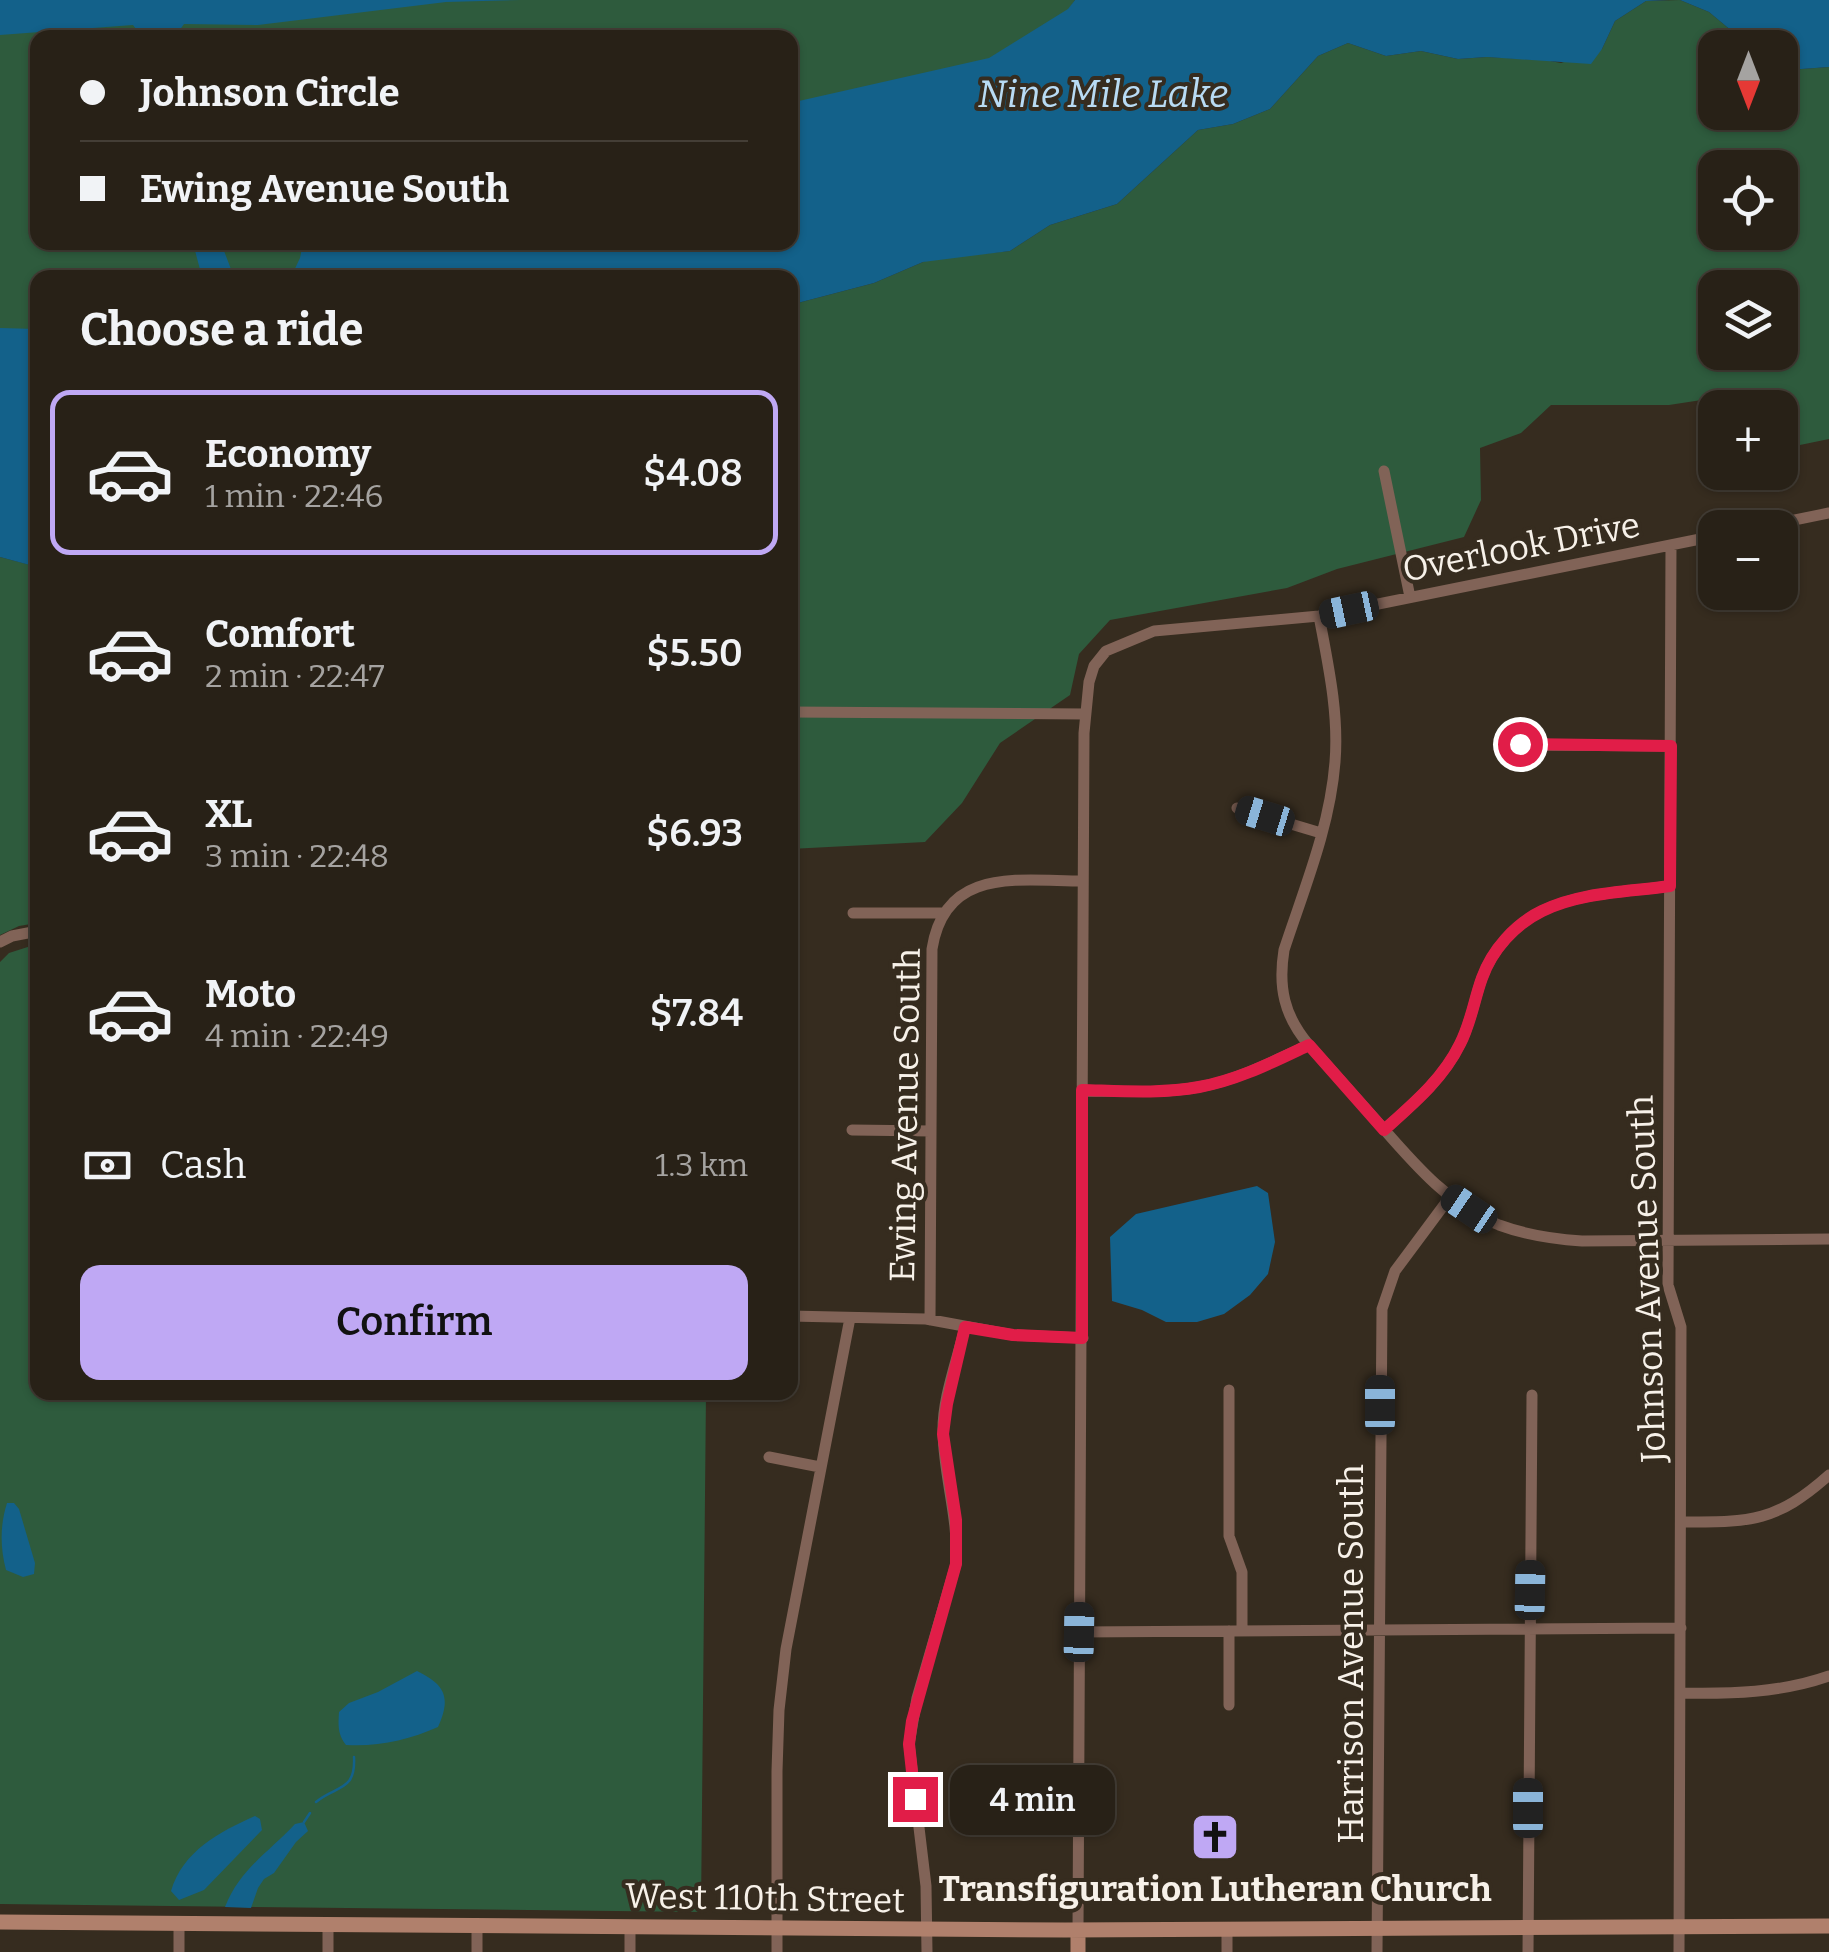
<!DOCTYPE html>
<html lang="en">
<head>
<meta charset="utf-8">
<style>
	:root { --surface:#282117; --page:#342e24; --text:#f1f3f6; --muted:#a5a3a1; --line:#443e36; --accent:#bfa8f4 }
	body { margin:0; font-family:Bitter,serif; background:var(--page); color:var(--text); height:100vh; display:flex; flex-direction:column; font-size:38px; white-space:nowrap }
	* { box-sizing:border-box; margin:0 }
	p { font-size:32px; color:var(--muted) }
	.icon { flex:none; width:55px; height:55px; fill:none; stroke:currentColor; stroke-width:2; stroke-linecap:round; stroke-linejoin:round }
	.map { position:relative; flex:1; overflow:hidden }
	.side { position:absolute; left:30px; top:270px; width:768px; height:1130px; display:flex; flex-direction:column; background:var(--surface); border-radius:20px; box-shadow:0 2px 8px #0004,0 0 0 2px var(--line) }
	.side>* { flex:none }
	.banner { position:absolute; left:30px; top:30px; width:768px; height:220px; border-radius:20px; box-shadow:0 2px 8px #0004,0 0 0 2px var(--line); display:grid; align-content:center; height:220px; padding:0 50px; background:var(--surface) }
	.needle { width:65px; rotate:180deg }
	.controls { position:absolute; left:1698px; top:30px; display:grid; gap:20px }
	.controls a { display:grid; place-items:center; width:100px; height:100px; border-radius:20px; background:var(--surface); box-shadow:0 2px 8px #0004,0 0 0 2px var(--line); font-size:50px }
	.end { position:absolute; width:45px; height:45px; margin:-22px; border:12px solid #e11d48; background:#fff; box-shadow:0 0 0 5px #fff }
	.from { border-radius:50% }
	.bubble { position:absolute; height:70px; border-radius:20px; background:var(--surface); box-shadow:0 2px 8px #0004,0 0 0 2px var(--line); font-size:32px; font-weight:600; line-height:70px; text-align:center }
	.car { position:absolute; width:30px; height:60px; margin:-30px -15px; border-radius:12px; box-shadow:0 0 8px 2px #0007; background:linear-gradient(#222 24%,#8ab4d8 0 40%,#222 0 76%,#8ab4d8 0 86%,#222 0) }
	.banner b { display:flex; align-items:center; gap:35px; height:95px; font-size:38px }
	.banner b+b { border-top:2px solid var(--line) }
	.banner i { width:25px; height:25px; background:var(--text) }
	ul { padding:0; list-style:none }
	li { display:flex; align-items:center; gap:30px; height:165px; margin:0 20px 15px; padding:0 30px; border:5px solid transparent; border-radius:20px }
	li div { flex:1 }
	li b { display:block; font-size:38px }
	li em { font-style:normal; font-weight:600 }
	li.active { border-color:var(--accent) }
	li>.icon { width:90px; height:90px; stroke-width:1.5 }
	h2 { padding:0 50px; font-size:45px; line-height:120px }
	.pay { display:flex; align-items:center; gap:25px; height:110px; padding:0 50px; font-size:38px }
	.pay p { margin-inline-start:auto }
	.button { display:flex; gap:20px; margin-top:auto; padding:20px 50px }
	.button a { flex:1; height:115px; border-radius:20px; background:var(--accent); color:#111; font-size:40px; font-weight:600; line-height:115px; text-align:center }
	.map>svg:first-child { display:block }
	.green { fill:#2e5b3d; fill-rule:evenodd }
	.water { fill:#13618a }
	.lines { fill:none; stroke-linecap:round; stroke-linejoin:round }
	.stream { stroke:#13618a; stroke-width:2.5 }
	.street { stroke:#816357; stroke-width:11 }
	.secondary { stroke:#b0806c; stroke-width:15 }
	.route { stroke:#e11d48; stroke-width:12 }
	.labels { text-anchor:middle; dominant-baseline:central; stroke-width:8; stroke-linejoin:round; paint-order:stroke }
	.street-label { font-size:35px; fill:#f7f1e9; stroke:#362c1f }
	.poi-label { font-size:35px; font-weight:bold; fill:#f7f1e9; stroke:#362c1f }
	.water-label { font-size:38px; font-style:italic; fill:#b8dbf4; stroke:#362c1f }
</style>
</head>
<body>
<div class="map">
<svg width="1829" height="1952" viewBox="0 0 1829 1952">
	<rect width="100%" height="100%" fill="#362c1f"/>
	<!-- green -->
	<path class="green" d="M 0,0 L 1075,0 L 1069,9 L 757,277 L 38,278 L 37,458 L 0,475 ZM 38,38 L 790,38 L 790,242 L 38,242 Z
		M 1680,0 L 1709,12 L 1751,47 L 1715,48 L 1715,112 L 1780,112 L 1780,65 L 1788,70 L 1829,67 L 1829,439 L 1800,445 L 1780,441 L 1780,408 L 1741,407 L 1734,395 L 1669,405 L 1551,405 L 1521,433 L 1480,448 L 1481,500 L 1464,537 L 1337,569 L 1287,588 L 1110,620 L 1079,654 L 1070,695 L 1000,743 L 962,803 L 925,842 L 790,849 L 790,305 L 874,283 L 930,259 L 1010,251 L 1050,225 L 1117,204 L 1198,130 L 1233,124 L 1270,109 L 1318,56 L 1348,43 L 1386,56 L 1421,51 L 1458,59 L 1487,57 L 1545,60 L 1561,63 L 1602,49 L 1615,21 L 1646,1 ZM 1715,168 L 1780,168 L 1780,232 L 1715,232 ZM 1715,288 L 1780,288 L 1780,352 L 1715,352 Z
		M 0,557 L 38,567 L 37,923 L 19,926 L 0,935 Z
		M 37,944 L 38,1392 L 706,1393 L 701,1912 L 0,1904 L 0,962 L 9,953 Z"/>
	<!-- water -->
	<path class="water" d="M 0,0 L 520,0 L 446,2 L 258,25 L 184,24 L 174,38 L 142,37 L 133,25 L 0,35 Z
		M 1075,0 L 1669,0 L 1646,1 L 1615,21 L 1602,49 L 1591,64 L 1487,57 L 1458,59 L 1421,51 L 1386,56 L 1348,43 L 1318,56 L 1270,109 L 1233,124 L 1198,130 L 1117,204 L 1050,225 L 1010,251 L 923,262 L 874,283 L 790,305 L 790,278 L 291,277 L 300,258 L 303,243 L 790,242 L 790,103 L 989,58 L 1068,9 Z
		M 1680,0 L 1829,0 L 1829,67 L 1788,70 L 1780,65 L 1780,48 L 1751,47 L 1709,12 Z
		M 193,243 L 221,243 L 234,277 L 202,277 Z
		M 0,328 L 37,329 L 37,567 L 0,557 Z
		M 1257,1186 L 1268,1193 L 1275,1242 L 1268,1274 L 1250,1295 L 1224,1314 L 1197,1322 L 1166,1322 L 1142,1310 L 1112,1301 L 1110,1237 L 1136,1214 Z
		M 7,1503 L 14,1503 L 19,1509 L 35,1563 L 34,1574 L 23,1577 L 6,1570 C 0,1547 0,1525 7,1503 Z
		M 417,1671 C 446,1685 451,1698 438,1727 C 409,1740 378,1747 346,1745 C 338,1735 338,1726 339,1712 L 349,1703 L 378,1692 Z
		M 255,1816 L 260,1819 L 262,1830 L 204,1890 L 179,1900 L 171,1891 C 183,1851 219,1832 255,1816 Z
		M 304,1822 L 308,1831 L 296,1842 L 274,1873 L 264,1879 L 258,1888 L 251,1908 L 225,1907 C 240,1869 268,1853 295,1824 Z"/>
	<g class="lines">
		<!-- stream -->
		<path class="stream" d="M 316,1802 C 336,1785 356,1792 354,1757
			M 304,1822 L 310,1813"/>
		<!-- street -->
		<path class="street" d="M 1384,471 L 1410,597
			M 1756,528 L 1829,513
			M 1671,545 L 1668,1285 L 1681,1327 L 1679,1952
			M 790,712 L 1085,714
			M 1520,745 L 1671,746
			M 1237,808 L 1321,833
			M 853,913 L 943,913
			M 0,942 L 12,936 L 38,931
			M 1309,1045 C 1284,1016 1278,987 1284,950 C 1304,889 1330,827 1335,762 C 1339,713 1328,664 1319,616
			M 1082,1091 C 1121,1091 1161,1094 1199,1087 C 1238,1080 1273,1061 1309,1045 C 1333,1072 1357,1099 1381,1126 C 1415,1165 1449,1205 1499,1225 C 1526,1235 1553,1239 1582,1241 L 1829,1239
			M 852,1130 L 931,1131
			M 1384,1130 C 1413,1104 1443,1079 1460,1044 C 1471,1023 1474,1000 1482,978 C 1492,950 1515,924 1542,911 C 1580,892 1628,892 1670,886
			M 790,1316 L 926,1319 L 1013,1335 L 1083,1338
			M 930,1320 L 932,949 C 945,866 1019,881 1083,881
			M 1229,1390 L 1229,1536 L 1242,1572 L 1242,1631
			M 769,1457 L 820,1467
			M 1681,1522 C 1750,1522 1775,1523 1829,1475
			M 1229,1631 L 1229,1705
			M 1079,1632 L 1681,1628
			M 1680,1693 C 1730,1694 1781,1693 1829,1676
			M 328,1924 L 328,1952
			M 1078,1930 L 1084,733 L 1089,682 L 1094,666 L 1106,651 L 1154,631 L 1319,616 L 1715,536
			M 1227,1930 L 1227,1952
			M 179,1952 L 179,1923
			M 477,1952 L 477,1926
			M 630,1952 L 630,1927
			M 777,1952 L 777,1771 L 779,1710 L 786,1649 L 850,1318
			M 927,1952 L 926,1886 L 909,1744 L 917,1698 L 956,1564 C 959,1519 944,1478 943,1433 C 942,1399 957,1361 965,1327
			M 1377,1952 L 1382,1309 L 1395,1271 L 1450,1197
			M 1528,1952 L 1532,1395"/>
		<!-- secondary -->
		<path class="secondary" d="M 0,1922 L 1065,1930 L 1829,1926
			M 1078,1952 L 1078,1930"/>
	</g>
	<g class="lines">
		<!-- route -->
		<path class="route" d="M 915,1799 L 909,1744 L 912,1721 L 956,1564 L 956,1520 L 943,1434 L 947,1404 L 965,1327 L 1013,1335 L 1082,1338 L 1082,1090 C 1121,1091 1161,1094 1199,1087 C 1238,1080 1273,1062 1309,1045 L 1384,1130 C 1413,1104 1443,1079 1460,1044 C 1471,1023 1474,1000 1482,978 C 1492,950 1515,924 1542,911 C 1580,892 1628,892 1670,886 L 1671,746 L 1520,744"/>
	</g>
	<!-- icons -->
	<defs>
		<g id="church-square" transform="scale(2.5)"><rect x="-9" y="-9" width="18" height="18" rx="4" fill="#bfa8f4" stroke="#362c1f"/><path d="M-1.2-6h2.4v3.5h3.3v2.4h-3.3V6h-2.4V-.1h-3.3v-2.4h3.3Z" fill="#111"/></g>
	</defs>
	<g fill-rule="evenodd">
		<use href="#church-square" x="1215" y="1837"/>
	</g>
	<g class="labels">
		<!-- street labels -->
		<g class="street-label">
			<text transform="translate(1521 547) rotate(-11)">Overlook Drive</text>
			<text transform="translate(905 1115) rotate(-89)">Ewing Avenue South</text>
			<text transform="translate(1647 1279) rotate(-92)">Johnson Avenue South</text>
			<text transform="translate(1351 1654) rotate(-90)">Harrison Avenue South</text>
			<text transform="translate(765 1898) rotate(1)">West 110th Street</text>
		</g>
		<!-- poi labels -->
		<g class="poi-label">
			<text x="1215" y="1889">Transfiguration Lutheran Church</text>
		</g>
		<!-- water labels -->
		<g class="water-label">
			<text x="1103" y="94">Nine Mile Lake</text>
		</g>
	</g>
</svg>
<div class="controls">
<a><svg class="needle" viewBox="-14 -14 28 28"><path d="M0-13l5 13h-10z" fill="#e53935"/><path d="M0 13l5-13h-10z" fill="#a5a3a1"/></svg></a>
<a><svg class="icon" aria-label="locate" viewBox="0 0 24 24"><circle cx="12" cy="12" r="6"/><path d="M12 2v4M12 18v4M2 12h4M18 12h4"/></svg></a>
<a><svg class="icon" aria-label="layers" viewBox="0 0 24 24"><path d="M12 4l9 5-9 5-9-5zM3 14l9 5 9-5"/></svg></a>
<a>+</a>
<a>−</a>
</div>
<i class="end from" style="left:1520px;top:744px"></i>
<i class="end" style="left:915px;top:1799px"></i>
<div class="bubble" style="left:950px;top:1765px;width:165px">4 min</div>
<i class="car" style="left:1349px;top:610px;rotate:258deg"></i>
<i class="car" style="left:1265px;top:816px;rotate:287deg"></i>
<i class="car" style="left:1469px;top:1209px;rotate:304deg"></i>
<i class="car" style="left:1380px;top:1405px;rotate:0deg"></i>
<i class="car" style="left:1530px;top:1590px;rotate:1deg"></i>
<i class="car" style="left:1079px;top:1632px;rotate:1deg"></i>
<i class="car" style="left:1528px;top:1808px;rotate:0deg"></i>
<div class="banner">
<b><i class="from"></i>Johnson Circle</b>
<b><i></i>Ewing Avenue South</b>
</div>
<section class="side">
<h2>Choose a ride</h2>
<ul>
<li class="active"><svg class="icon" aria-label="car" viewBox="0 0 24 24"><path d="M5 17H2v-5l4-1 3-4h7l3 4 3 1v5h-3M9 17h6M6 11h13"/><circle cx="7" cy="17" r="2"/><circle cx="17" cy="17" r="2"/></svg><div><b>Economy</b><p>1 min · 22:46</p></div><em>$4.08</em></li>
<li><svg class="icon" aria-label="car" viewBox="0 0 24 24"><path d="M5 17H2v-5l4-1 3-4h7l3 4 3 1v5h-3M9 17h6M6 11h13"/><circle cx="7" cy="17" r="2"/><circle cx="17" cy="17" r="2"/></svg><div><b>Comfort</b><p>2 min · 22:47</p></div><em>$5.50</em></li>
<li><svg class="icon" aria-label="car" viewBox="0 0 24 24"><path d="M5 17H2v-5l4-1 3-4h7l3 4 3 1v5h-3M9 17h6M6 11h13"/><circle cx="7" cy="17" r="2"/><circle cx="17" cy="17" r="2"/></svg><div><b>XL</b><p>3 min · 22:48</p></div><em>$6.93</em></li>
<li><svg class="icon" aria-label="car" viewBox="0 0 24 24"><path d="M5 17H2v-5l4-1 3-4h7l3 4 3 1v5h-3M9 17h6M6 11h13"/><circle cx="7" cy="17" r="2"/><circle cx="17" cy="17" r="2"/></svg><div><b>Moto</b><p>4 min · 22:49</p></div><em>$7.84</em></li>
</ul>
<div class="pay"><svg class="icon" aria-label="cash" viewBox="0 0 24 24"><path d="M3 7h18v10H3z"/><circle cx="12" cy="12" r="2"/></svg>Cash<p>1.3 km</p></div>
<div class="button"><a>Confirm</a></div>
</section>
</div>
</body>
</html>
